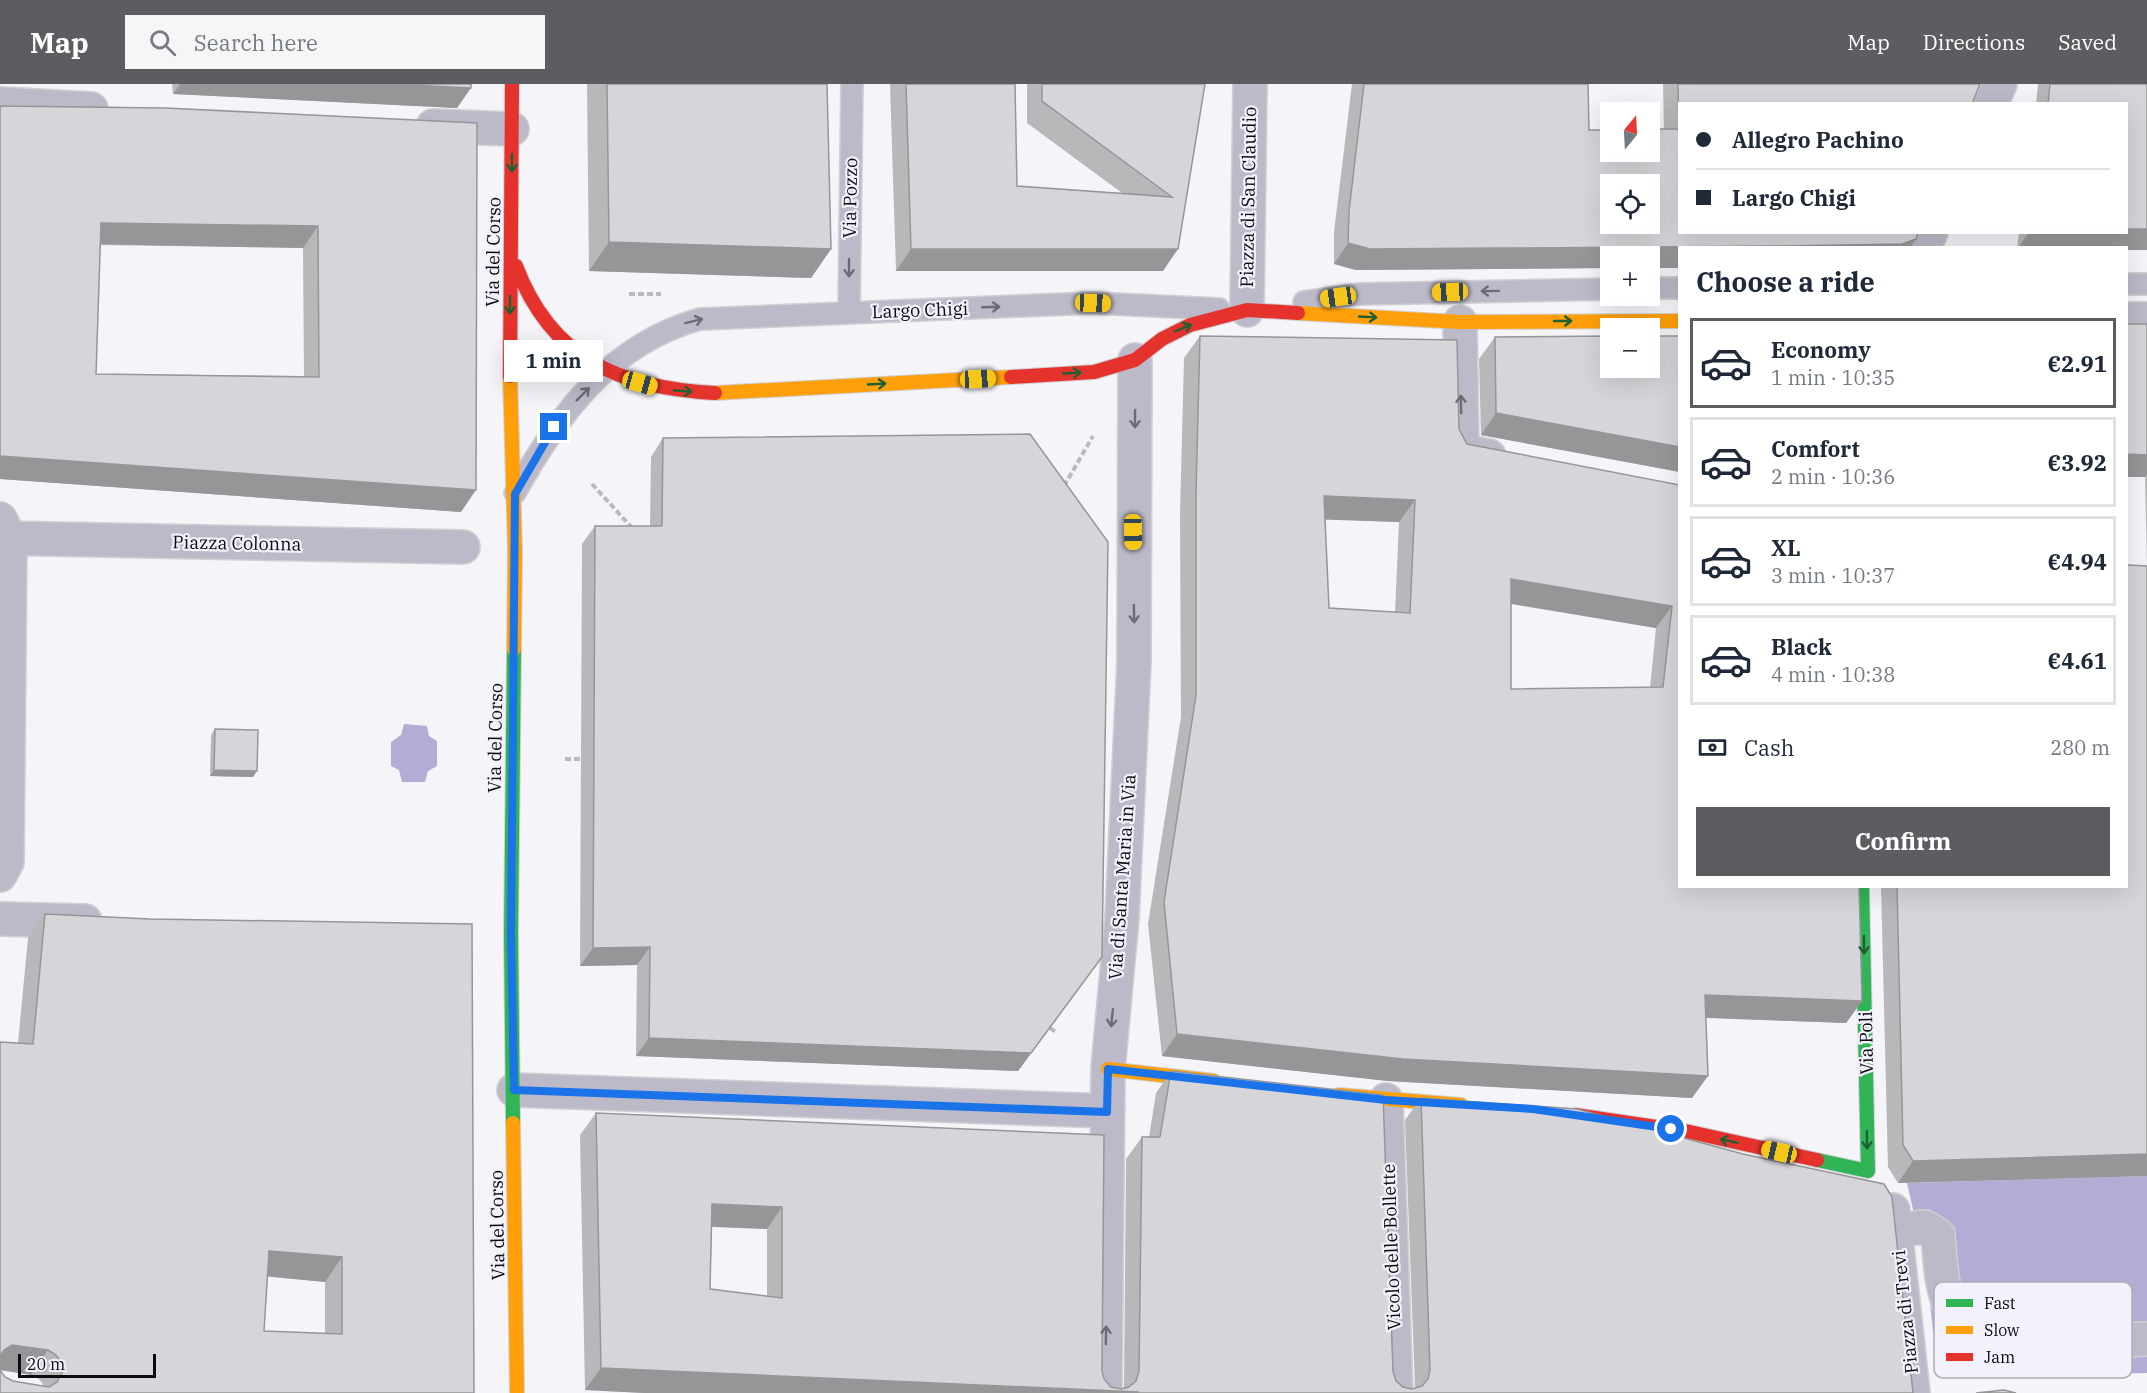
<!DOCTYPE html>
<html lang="en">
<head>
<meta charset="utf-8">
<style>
	:root { --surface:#fff; --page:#f6f6f7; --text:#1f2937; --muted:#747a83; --line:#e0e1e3; --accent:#5d5d61 }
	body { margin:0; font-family:"IBM Plex Serif",serif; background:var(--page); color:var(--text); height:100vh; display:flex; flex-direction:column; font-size:22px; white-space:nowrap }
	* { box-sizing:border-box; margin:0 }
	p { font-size:20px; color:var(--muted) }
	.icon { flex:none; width:33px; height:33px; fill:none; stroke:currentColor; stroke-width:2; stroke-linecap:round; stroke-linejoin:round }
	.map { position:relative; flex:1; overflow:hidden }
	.details { position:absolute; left:1678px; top:162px; width:450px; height:642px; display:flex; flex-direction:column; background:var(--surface); border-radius:0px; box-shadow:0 6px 24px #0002 }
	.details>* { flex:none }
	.guide { position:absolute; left:1678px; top:18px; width:450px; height:132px; border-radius:0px; box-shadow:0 6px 24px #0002; display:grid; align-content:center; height:132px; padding:0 18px; background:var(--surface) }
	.needle { width:39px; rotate:18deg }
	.buttons { position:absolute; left:1600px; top:18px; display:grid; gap:12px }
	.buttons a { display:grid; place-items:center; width:60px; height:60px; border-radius:0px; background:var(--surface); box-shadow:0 6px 24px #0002; font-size:30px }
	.scale { position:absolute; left:18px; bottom:15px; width:138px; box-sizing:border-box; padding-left:6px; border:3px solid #0c0c0f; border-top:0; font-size:16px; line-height:21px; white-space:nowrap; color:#0c0c0f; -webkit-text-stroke:4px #f3f1fc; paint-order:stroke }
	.end { position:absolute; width:27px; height:27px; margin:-14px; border:8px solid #1a73e8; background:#fff; box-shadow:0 0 0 3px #fff }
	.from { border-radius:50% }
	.bubble { position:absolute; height:42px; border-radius:0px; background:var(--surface); box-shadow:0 6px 24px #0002; font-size:20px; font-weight:800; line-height:42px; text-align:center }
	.car { position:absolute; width:18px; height:36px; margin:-18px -9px; border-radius:8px; box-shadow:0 0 4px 2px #0007; background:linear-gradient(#f5c518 24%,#345 0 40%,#f5c518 0 76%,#345 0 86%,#f5c518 0) }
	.guide b { display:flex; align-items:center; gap:21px; height:57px; font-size:22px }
	.guide b+b { border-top:2px solid var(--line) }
	.guide i { width:15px; height:15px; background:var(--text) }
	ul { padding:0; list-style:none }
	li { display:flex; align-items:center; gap:18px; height:90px; margin:0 12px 9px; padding:0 6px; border:3px solid var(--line); border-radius:0px }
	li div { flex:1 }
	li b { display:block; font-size:22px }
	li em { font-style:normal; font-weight:800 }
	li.on { border-color:var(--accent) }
	li>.icon { width:54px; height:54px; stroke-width:1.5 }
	h2 { padding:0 18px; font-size:27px; line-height:72px }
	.pay { display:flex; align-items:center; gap:15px; height:66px; padding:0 18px; font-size:22px }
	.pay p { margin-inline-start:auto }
	.cta { display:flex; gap:12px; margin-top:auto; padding:12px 18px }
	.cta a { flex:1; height:69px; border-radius:0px; background:var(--accent); color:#fff; font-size:24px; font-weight:800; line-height:69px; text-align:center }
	header { display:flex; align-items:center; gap:36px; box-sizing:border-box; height:84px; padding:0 30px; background:var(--accent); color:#fff }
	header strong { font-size:28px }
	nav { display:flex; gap:33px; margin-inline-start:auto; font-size:21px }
	.search { width:420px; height:54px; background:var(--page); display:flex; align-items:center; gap:15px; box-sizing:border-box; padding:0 21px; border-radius:0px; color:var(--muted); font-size:22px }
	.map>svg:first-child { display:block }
	.water { fill:#b3add5 }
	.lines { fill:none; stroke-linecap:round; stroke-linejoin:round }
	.lane-casing { stroke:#d0d0d3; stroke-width:24 }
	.street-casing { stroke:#d0d0d3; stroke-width:36 }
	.fast-casing { stroke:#d0d0d3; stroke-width:16 }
	.slow-casing { stroke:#d0d0d3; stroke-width:16 }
	.jam-casing { stroke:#d0d0d3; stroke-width:16 }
	.path { stroke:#bab9c3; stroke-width:4; stroke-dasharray:6 3; stroke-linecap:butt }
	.lane { stroke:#bcb9c8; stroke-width:21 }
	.street { stroke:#bcb9c8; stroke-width:33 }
	.fast { stroke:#30b455; stroke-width:14 }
	.slow { stroke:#ff9f0a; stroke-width:14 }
	.jam { stroke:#e5322d; stroke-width:14 }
	.wall { fill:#b8b8bb; fill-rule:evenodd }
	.shaded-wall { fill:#969699 }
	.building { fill:#d6d6da; stroke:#969699; stroke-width:1.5; fill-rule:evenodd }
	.oneway { stroke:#1e6032 }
	.oneway2 { stroke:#6d6b75 }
	.route { stroke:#1a73e8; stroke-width:8 }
	.labels { text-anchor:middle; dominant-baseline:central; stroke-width:4.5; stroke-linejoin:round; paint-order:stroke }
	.street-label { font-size:18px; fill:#0c0c0f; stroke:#f3f1fc }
	.key { fill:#f3f1fc; stroke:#aeacb5; stroke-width:1.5 }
	.key-label { font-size:16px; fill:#0c0c0f }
</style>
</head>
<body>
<header>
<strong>Map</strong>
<div class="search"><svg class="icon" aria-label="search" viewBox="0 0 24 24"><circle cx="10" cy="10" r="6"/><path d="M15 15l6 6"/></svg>Search here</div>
<nav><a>Map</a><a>Directions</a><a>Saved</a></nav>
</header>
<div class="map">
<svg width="2147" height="1309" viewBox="0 0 2147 1309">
	<rect width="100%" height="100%" fill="#f4f4f9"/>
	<!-- water -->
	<path class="water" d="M 404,640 L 427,642 L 429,652 L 437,657 L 437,682 L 428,687 L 425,698 L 402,698 L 399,686 L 391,682 L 391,658 L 401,651 Z
		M 2147,1092 L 2147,1289 L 2003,1292 L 1969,1282 L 1951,1271 L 1940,1260 L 1933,1247 L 1923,1153 L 1914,1130 L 1907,1099 Z"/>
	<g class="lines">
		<!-- lane casing -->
		<g class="lane-casing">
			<path id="lane" d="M 2127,200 L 2147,200
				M 1650,204 L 1680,204
				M 1304,218 L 1360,210 L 1611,205
				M 849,229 L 852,0
				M 515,409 C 558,331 610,260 700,235 L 1093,219 L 1219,225"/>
		</g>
		<!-- street casing -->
		<g class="street-casing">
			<path id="street" d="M 0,20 L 91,25
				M 1991,20 L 2000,0
				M 433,42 L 512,45
				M 1924,164 L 1931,148
				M 1247,226 L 1250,0
				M 2127,235 L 2147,235
				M 1460,238 L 1462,367 L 1489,372
				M 0,435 L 10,455 L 7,778 L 0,791
				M 0,454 L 463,463
				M 0,835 L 85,837
				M 514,1006 L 1108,1027
				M 1386,1016 L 1396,1309
				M 1893,1126 L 1913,1309
				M 1898,1146 L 1925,1143 L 1938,1151 C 1942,1199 1941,1240 1994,1261 L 2147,1255
				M 1105,1309 L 1108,985 L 1122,834 L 1134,578 L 1135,276"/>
		</g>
		<!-- fast casing -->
		<g class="fast-casing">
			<path id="fast" d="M 513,1039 L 511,850 L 514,565
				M 1817,1076 L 1868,1087 L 1862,802"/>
		</g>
		<!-- slow casing -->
		<g class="slow-casing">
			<path id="slow" d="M 1298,229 L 1460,238 L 1680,237
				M 510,292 L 515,466 L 514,565
				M 715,309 L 1011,293
				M 1108,985 L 1214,997
				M 1339,1011 L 1461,1021
				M 513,1039 L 517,1309"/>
		</g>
		<!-- jam casing -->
		<g class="jam-casing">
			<path id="jam" d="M 516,182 C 551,275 620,304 715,309
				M 510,292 L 512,0
				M 1011,293 L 1094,288 L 1135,276 L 1162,255 L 1190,241 L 1247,226 L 1298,229
				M 1575,1031 L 1690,1048 L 1817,1076"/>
		</g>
		<!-- path -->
		<path class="path" d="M 629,210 L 661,210
			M 592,400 L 633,445
			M 1064,402 L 1093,352
			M 565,675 L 581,675
			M 1050,944 L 1056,948"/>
		<!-- lane -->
		<use href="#lane" class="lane"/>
		<!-- street -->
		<use href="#street" class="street"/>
		<!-- fast -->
		<use href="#fast" class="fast"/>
		<!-- slow -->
		<use href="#slow" class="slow"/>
		<!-- jam -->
		<use href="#jam" class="jam"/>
	</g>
	<!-- wall -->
	<path class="wall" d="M 172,0 L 471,0 L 457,24 L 173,10 Z
		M 587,0 L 827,0 L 831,165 L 811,194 L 589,187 Z
		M 890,0 L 1015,0 L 1015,1 L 1017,102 L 1122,109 L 1027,39 L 1027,0 L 1205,0 L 1163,187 L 896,187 Z
		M 1352,0 L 1588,0 L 1589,46 L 1664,45 L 1663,0 L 1980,0 L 1680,20 L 1916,155 L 1910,164 L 1680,164 L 1611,172 L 1611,184 L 1356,186 L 1334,180 L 1334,148 Z
		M 2038,0 L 2147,0 L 2147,166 L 2127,166 L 2127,164 L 2017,164 L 2019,148 L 2127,148 L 2127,20 L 2036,20 Z
		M 0,22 L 477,39 L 461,428 L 0,395 ZM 100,161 L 303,164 L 304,292 L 96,290 Z
		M 2127,240 L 2147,240 L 2147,1092 L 1898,1099 L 1888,1083 L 1881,802 L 2127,802 L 2147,482 L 2145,393 L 2127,393 Z
		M 1200,252 L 1459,345 L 1467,360 L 1680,401 L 1862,917 L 1846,939 L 1706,934 L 1692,1014 L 1388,997 L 1162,972 L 1148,840 L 1181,633 L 1180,431 L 1184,274 ZM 1325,435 L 1399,438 L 1395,528 L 1329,524 ZM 1511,520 L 1656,544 L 1650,604 L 1511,605 Z
		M 1680,252 L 1680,388 L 1481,351 L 1479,275 L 1495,253 Z
		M 663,354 L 1102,873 L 1018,987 L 636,972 L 637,881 L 580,882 L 582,460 L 595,442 L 650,442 L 651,373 Z
		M 215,645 L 253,693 L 210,692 L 211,651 Z
		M 45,830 L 474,1309 L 0,1309 L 0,958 L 18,959 L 28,854 ZM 268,1192 L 325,1198 L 325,1249 L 264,1247 ZM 0,1286 L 31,1291 L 39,1295 L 44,1302 L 13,1297 L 5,1293 Z
		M 1171,987 L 1393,1287 L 1396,1297 L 1403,1303 L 1412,1305 L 1415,1304 L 1405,1036 L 1421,1014 L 1913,1309 L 645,1309 L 585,1306 L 580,1051 L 596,1029 L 1104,1051 L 1102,1287 L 1104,1295 L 1111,1303 L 1121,1305 L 1124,1305 L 1126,1075 L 1142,1053 L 1149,1053 L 1156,1009 ZM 712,1143 L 767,1145 L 767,1212 L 710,1205 Z"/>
	<!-- shaded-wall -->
	<path class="shaded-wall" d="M 180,0 L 392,0 L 471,4 L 457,24 L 173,10 Z
		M 101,139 L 318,142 L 303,164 L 85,160 Z
		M 2127,145 L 2147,145 L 2147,166 L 2127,166 L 2127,164 L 2018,164 L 2029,148 L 2127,148 Z
		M 1916,155 L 1910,164 L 1680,164 L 1680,184 L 1650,184 L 1650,172 L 1611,172 L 1611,184 L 1356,186 L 1334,180 L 1348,159 Z
		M 609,158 L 831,165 L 811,194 L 589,187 Z
		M 911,165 L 1178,165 L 1163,187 L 896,187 Z
		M 1496,329 L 1680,363 L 1680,388 L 1481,351 Z
		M 2127,370 L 2147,371 L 2147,390 L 2145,393 L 2127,393 Z
		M 0,372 L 476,406 L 461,428 L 0,395 Z
		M 1324,412 L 1415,416 L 1399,438 L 1308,435 Z
		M 1511,495 L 1672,522 L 1656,544 L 1495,517 Z
		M 214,686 L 257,687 L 253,693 L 210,692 Z
		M 650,863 L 637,881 L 580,882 L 593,864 Z
		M 1102,873 L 1018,987 L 636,972 L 649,954 Z
		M 1705,911 L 1862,917 L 1846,939 L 1689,933 Z
		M 1177,950 L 1708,992 L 1692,1014 L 1388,997 L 1162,972 Z
		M 2147,1070 L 2147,1092 L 1898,1099 L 1913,1077 Z
		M 712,1120 L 782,1123 L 767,1145 L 697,1142 Z
		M 269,1167 L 342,1173 L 325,1198 L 252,1191 Z
		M 12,1261 L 48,1266 L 31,1291 L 0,1286 L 0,1271 L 4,1266 Z
		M 601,1284 L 1138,1308 L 1137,1309 L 645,1309 L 585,1306 Z"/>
	<!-- building -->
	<path class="building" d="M 392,0 L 471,0 L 471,4 Z
		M 607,0 L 827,0 L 831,165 L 609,158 Z
		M 906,0 L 1015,0 L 1017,102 L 1172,113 L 1042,17 L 1042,0 L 1205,0 L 1178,165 L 911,165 Z
		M 1364,0 L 1588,0 L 1589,46 L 1611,46 L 1611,68 L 1650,68 L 1650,45 L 1679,45 L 1678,0 L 1980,0 L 1972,20 L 1680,20 L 1680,148 L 1918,148 L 1916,155 L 1902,160 L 1783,162 L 1370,165 L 1348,159 L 1349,127 ZM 1611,100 L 1650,100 L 1650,140 L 1611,140 Z
		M 2050,0 L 2147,0 L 2147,145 L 2127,145 L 2127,20 L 2048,20 Z
		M 0,22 L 165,24 L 477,39 L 476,406 L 0,372 ZM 101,139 L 318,142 L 319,293 L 96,290 Z
		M 2127,240 L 2147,240 L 2147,371 L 2127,370 Z
		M 1200,252 L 1457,256 L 1459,345 L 1467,360 L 1680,401 L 1680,802 L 1859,802 L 1862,917 L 1705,911 L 1708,992 L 1403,975 L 1177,950 L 1164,818 L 1196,611 L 1196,409 ZM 1324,412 L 1415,416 L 1410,529 L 1329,524 ZM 1511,495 L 1672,522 L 1663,603 L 1511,605 Z
		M 1611,252 L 1611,284 L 1650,284 L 1650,252 L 1680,252 L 1680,363 L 1496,329 L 1495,253 Z
		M 1030,350 L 1108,458 L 1102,873 L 1031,969 L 649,954 L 650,863 L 593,864 L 595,442 L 662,442 L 663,354 Z
		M 2127,481 L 2147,482 L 2147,1070 L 1913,1077 L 1903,1061 L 1897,802 L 2127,802 Z
		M 215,645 L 258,646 L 257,687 L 214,686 Z
		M 45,830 L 150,835 L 472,840 L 474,1309 L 0,1309 L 0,1286 L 5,1293 L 13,1297 L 49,1303 L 57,1298 L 62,1289 L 62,1279 L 56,1271 L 48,1266 L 12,1261 L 4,1266 L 0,1272 L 0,958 L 33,960 ZM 269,1167 L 342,1173 L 342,1250 L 264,1247 Z
		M 1171,987 L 1383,1011 L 1393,1287 L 1396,1297 L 1403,1303 L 1412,1305 L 1422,1302 L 1428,1295 L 1430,1286 L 1421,1014 L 1577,1025 L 1743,1070 L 1884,1100 L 1892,1113 L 1913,1309 L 1138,1309 L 1138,1308 L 601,1284 L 596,1029 L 1104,1051 L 1102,1287 L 1104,1295 L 1111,1303 L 1121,1305 L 1129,1303 L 1136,1297 L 1139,1287 L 1142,1053 L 1160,1053 ZM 712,1120 L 782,1123 L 782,1214 L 710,1205 Z
		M 2004,1306 L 2016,1309 L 1976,1309 Z"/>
	<!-- one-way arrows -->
	<defs><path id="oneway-shaft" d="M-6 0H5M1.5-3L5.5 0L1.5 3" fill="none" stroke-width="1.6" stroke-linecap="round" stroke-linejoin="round" transform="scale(1.5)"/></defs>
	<g class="oneway">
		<use href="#oneway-shaft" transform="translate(512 79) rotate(90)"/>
		<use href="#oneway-shaft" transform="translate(510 221) rotate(91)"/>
		<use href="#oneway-shaft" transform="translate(1368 233) rotate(3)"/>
		<use href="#oneway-shaft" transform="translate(1563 237)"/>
		<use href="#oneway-shaft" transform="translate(1183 244) rotate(-23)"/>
		<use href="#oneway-shaft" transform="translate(1072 289) rotate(-3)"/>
		<use href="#oneway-shaft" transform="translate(877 300) rotate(-3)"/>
		<use href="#oneway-shaft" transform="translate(683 307) rotate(5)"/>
		<use href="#oneway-shaft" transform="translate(1864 861) rotate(89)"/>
		<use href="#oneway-shaft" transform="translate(1867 1056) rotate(89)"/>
		<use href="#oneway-shaft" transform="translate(1729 1057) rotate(-168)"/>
	</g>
	<g class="oneway2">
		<use href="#oneway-shaft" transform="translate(849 184) rotate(90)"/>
		<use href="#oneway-shaft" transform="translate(1490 207) rotate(179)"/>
		<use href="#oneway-shaft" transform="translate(991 223) rotate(-2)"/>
		<use href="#oneway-shaft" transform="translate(694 237) rotate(-14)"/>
		<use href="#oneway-shaft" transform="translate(583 310) rotate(-45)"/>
		<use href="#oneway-shaft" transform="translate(1461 320) rotate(-91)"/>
		<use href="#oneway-shaft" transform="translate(1135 335) rotate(90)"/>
		<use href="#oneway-shaft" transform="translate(1134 530) rotate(89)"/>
		<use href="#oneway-shaft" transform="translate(1112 934) rotate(96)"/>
		<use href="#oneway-shaft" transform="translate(1106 1251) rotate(-89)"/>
	</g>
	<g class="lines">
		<!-- route -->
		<path class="route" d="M 554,343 L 515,410 L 511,850 L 514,1006 L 1107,1028 L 1108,985 L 1386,1016 L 1533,1025 L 1671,1045"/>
	</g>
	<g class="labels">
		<!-- street labels -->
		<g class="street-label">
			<text transform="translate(1248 113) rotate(-89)">Piazza di San Claudio</text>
			<text transform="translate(850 114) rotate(-89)">Via Pozzo</text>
			<text transform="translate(493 168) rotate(-89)">Via del Corso</text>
			<text transform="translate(920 226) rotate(-2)">Largo Chigi</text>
			<text transform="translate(237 459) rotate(1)">Piazza Colonna</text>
			<text transform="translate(495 654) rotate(-89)">Via del Corso</text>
			<text transform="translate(1122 793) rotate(-86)">Via di Santa Maria in Via</text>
			<text transform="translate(1866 959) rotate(-91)">Via Poli</text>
			<text transform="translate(497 1141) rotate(-91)">Via del Corso</text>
			<text transform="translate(1391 1163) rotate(-92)">Vicolo delle Bollette</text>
			<text transform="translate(1905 1228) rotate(-96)">Piazza di Trevi</text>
		</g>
	</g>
	<!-- legend -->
	<rect x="1934" y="1198" width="198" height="96" rx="9" class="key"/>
	<rect x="1946" y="1215" width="27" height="8" fill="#30b455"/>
	<rect x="1946" y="1242" width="27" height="8" fill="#ff9f0a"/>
	<rect x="1946" y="1269" width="27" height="8" fill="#e5322d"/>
	<g class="key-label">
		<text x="1984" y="1225">Fast</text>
		<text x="1984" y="1252">Slow</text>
		<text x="1984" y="1279">Jam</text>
	</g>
</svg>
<div class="buttons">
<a><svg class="needle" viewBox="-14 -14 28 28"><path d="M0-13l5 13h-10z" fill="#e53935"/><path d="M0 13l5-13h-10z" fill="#747a83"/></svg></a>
<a><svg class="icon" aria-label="locate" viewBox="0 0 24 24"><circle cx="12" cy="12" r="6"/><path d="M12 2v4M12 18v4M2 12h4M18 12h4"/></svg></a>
<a>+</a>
<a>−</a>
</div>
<div class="scale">20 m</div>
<i class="end from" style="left:1671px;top:1045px"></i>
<i class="end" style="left:554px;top:343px"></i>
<div class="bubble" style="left:504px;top:256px;width:99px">1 min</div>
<i class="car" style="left:1450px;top:208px;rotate:268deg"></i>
<i class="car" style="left:1338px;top:213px;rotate:262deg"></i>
<i class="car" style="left:1093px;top:219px;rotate:92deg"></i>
<i class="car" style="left:978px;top:295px;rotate:87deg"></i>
<i class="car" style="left:640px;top:299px;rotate:106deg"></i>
<i class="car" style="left:1133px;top:448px;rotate:179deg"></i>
<i class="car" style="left:1779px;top:1068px;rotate:283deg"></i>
<div class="guide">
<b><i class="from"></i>Allegro Pachino</b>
<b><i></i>Largo Chigi</b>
</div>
<section class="details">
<h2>Choose a ride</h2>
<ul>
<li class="on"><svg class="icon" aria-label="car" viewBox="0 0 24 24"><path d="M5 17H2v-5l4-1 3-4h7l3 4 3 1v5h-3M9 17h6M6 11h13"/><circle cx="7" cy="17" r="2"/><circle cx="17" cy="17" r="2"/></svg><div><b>Economy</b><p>1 min · 10:35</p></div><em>€2.91</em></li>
<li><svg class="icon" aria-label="car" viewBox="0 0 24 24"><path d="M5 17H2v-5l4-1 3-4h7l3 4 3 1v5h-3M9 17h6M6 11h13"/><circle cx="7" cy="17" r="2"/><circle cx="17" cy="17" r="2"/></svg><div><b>Comfort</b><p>2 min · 10:36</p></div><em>€3.92</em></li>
<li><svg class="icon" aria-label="car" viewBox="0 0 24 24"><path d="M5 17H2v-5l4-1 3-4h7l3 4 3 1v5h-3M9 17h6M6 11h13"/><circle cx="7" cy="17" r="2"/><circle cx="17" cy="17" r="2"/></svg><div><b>XL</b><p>3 min · 10:37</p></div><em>€4.94</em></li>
<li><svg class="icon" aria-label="car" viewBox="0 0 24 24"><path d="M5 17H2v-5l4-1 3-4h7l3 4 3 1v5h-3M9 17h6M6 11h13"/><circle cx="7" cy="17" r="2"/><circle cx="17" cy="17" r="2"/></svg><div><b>Black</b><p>4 min · 10:38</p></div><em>€4.61</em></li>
</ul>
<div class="pay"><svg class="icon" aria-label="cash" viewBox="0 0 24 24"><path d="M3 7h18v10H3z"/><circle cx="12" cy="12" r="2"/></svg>Cash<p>280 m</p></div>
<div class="cta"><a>Confirm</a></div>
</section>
</div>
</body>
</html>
